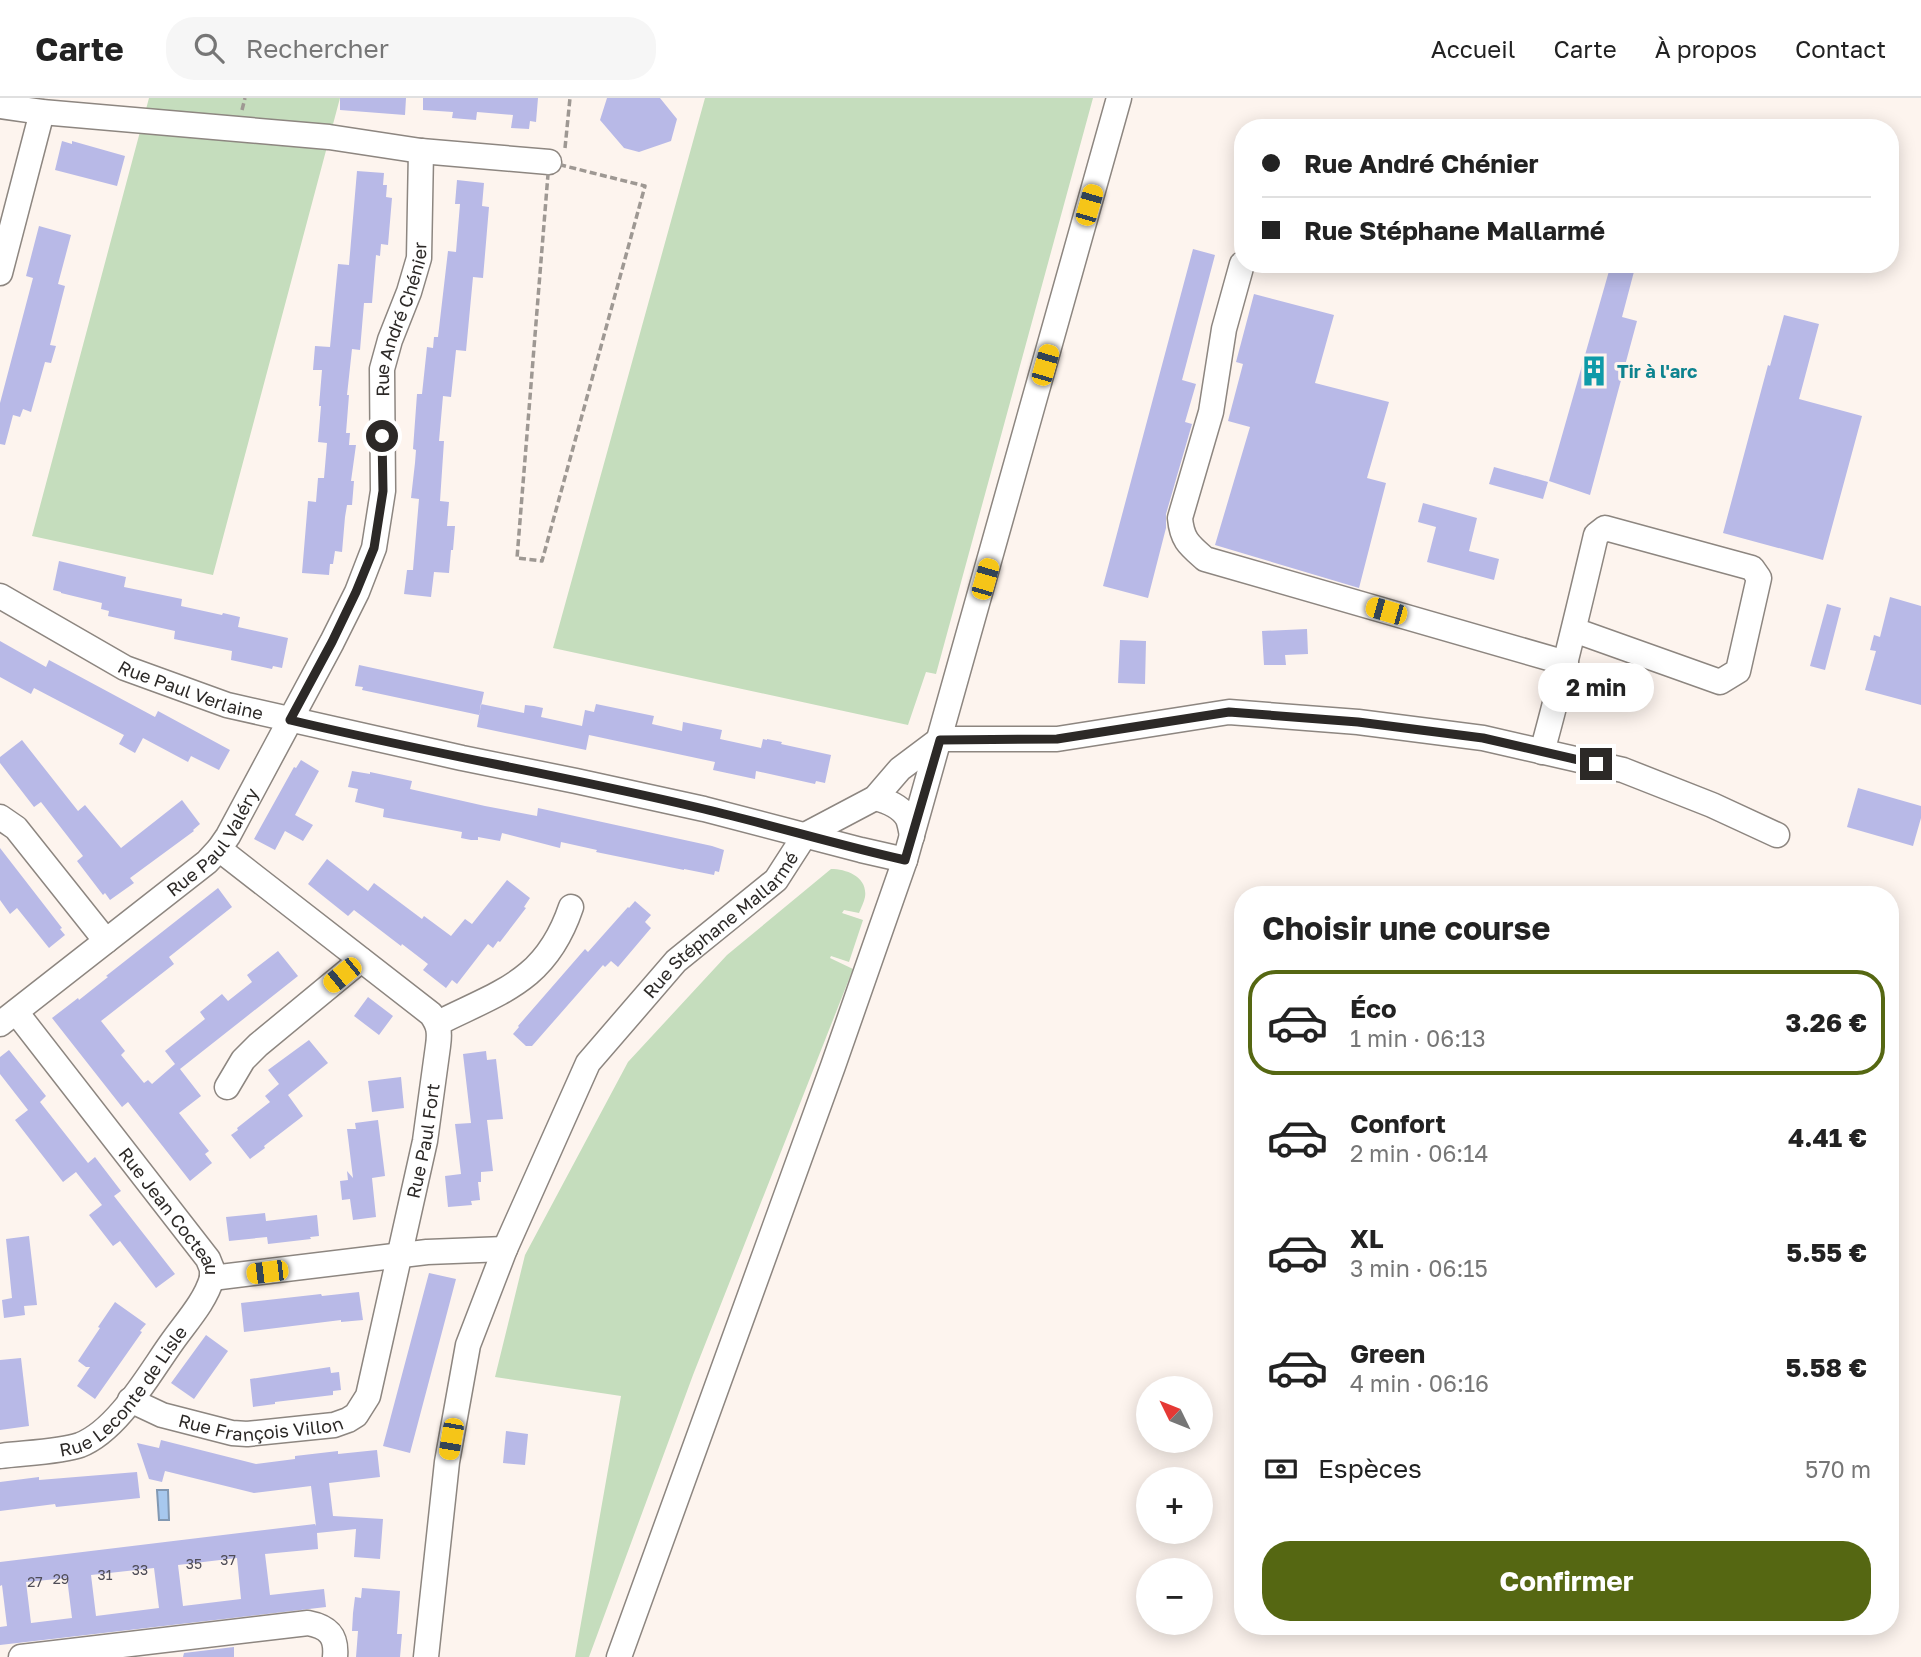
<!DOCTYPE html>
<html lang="fr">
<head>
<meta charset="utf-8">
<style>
	:root { --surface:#fff; --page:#f6f6f6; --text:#222; --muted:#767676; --line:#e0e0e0; --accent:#556712 }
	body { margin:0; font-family:"Golos Text",sans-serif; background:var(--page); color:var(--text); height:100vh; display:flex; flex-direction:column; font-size:26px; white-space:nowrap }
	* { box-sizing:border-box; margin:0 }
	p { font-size:23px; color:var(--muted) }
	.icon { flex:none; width:38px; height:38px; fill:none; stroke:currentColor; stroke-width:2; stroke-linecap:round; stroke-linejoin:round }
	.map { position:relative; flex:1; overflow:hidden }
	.panel { position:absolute; left:1234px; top:788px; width:665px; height:749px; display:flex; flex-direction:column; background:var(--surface); border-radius:28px; box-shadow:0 4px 18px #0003 }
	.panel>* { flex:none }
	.top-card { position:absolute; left:1234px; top:21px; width:665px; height:154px; border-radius:28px; box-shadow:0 4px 18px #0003; display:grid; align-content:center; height:154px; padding:0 28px; background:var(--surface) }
	.needle { width:46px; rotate:313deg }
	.fabs { position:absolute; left:1136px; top:1278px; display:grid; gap:14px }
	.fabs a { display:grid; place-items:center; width:77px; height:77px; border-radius:50%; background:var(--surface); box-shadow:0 4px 18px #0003; font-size:35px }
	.end { position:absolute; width:32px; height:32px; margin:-16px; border:9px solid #2c2927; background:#fff; box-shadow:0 0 0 4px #fff }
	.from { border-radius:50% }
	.bubble { position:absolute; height:49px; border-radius:24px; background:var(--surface); box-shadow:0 4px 18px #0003; font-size:23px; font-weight:700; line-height:49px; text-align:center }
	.car { position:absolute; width:21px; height:42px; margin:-21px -10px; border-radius:9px; box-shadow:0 0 5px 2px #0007; background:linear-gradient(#f5c518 24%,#345 0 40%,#f5c518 0 76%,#345 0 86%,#f5c518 0) }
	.top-card b { display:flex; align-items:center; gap:24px; height:66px; font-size:26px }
	.top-card b+b { border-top:2px solid var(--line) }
	.top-card i { width:18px; height:18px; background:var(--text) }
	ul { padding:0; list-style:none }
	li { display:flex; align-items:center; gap:21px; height:105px; margin:0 14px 10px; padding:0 14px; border:4px solid transparent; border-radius:28px }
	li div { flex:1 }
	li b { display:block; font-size:26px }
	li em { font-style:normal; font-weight:700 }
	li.current { border-color:var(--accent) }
	li>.icon { width:63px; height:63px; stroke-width:1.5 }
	h2 { padding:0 28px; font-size:32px; line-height:84px }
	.pay { display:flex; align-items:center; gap:18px; height:77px; padding:0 28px; font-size:26px }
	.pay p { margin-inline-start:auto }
	.primary-button { display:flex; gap:14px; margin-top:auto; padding:14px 28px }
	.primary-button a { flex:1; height:80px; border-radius:28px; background:var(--accent); color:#fff; font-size:28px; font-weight:700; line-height:80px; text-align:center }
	header { display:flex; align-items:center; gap:42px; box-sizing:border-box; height:98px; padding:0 35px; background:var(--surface); border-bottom:2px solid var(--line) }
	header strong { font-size:33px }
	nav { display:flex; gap:38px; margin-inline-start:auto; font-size:24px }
	.search { width:490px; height:63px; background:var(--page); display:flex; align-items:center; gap:18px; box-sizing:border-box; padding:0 24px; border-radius:28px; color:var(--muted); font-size:26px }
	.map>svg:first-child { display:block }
	.green { fill:#c5ddbd }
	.water { fill:#a7c8ee; stroke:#8298b2; stroke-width:2 }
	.building { fill:#b8b9e7; fill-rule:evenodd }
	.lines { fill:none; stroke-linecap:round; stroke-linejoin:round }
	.minor-casing { stroke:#8d8680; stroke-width:27 }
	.path { stroke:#9e9893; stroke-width:3.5; stroke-dasharray:7 3.5; stroke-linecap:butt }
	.minor { stroke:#fff; stroke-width:24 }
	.route { stroke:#2c2927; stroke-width:9 }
	.labels { text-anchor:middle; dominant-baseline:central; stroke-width:6; stroke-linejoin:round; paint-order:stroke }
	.number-label { font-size:14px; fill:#4f4d57 }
	.street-label { font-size:18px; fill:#2c2927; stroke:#fdf4ee }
	.culture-label { font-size:18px; font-weight:bold; fill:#0d838f; stroke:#fdf4ee; text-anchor:start }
</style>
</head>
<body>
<header>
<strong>Carte</strong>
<div class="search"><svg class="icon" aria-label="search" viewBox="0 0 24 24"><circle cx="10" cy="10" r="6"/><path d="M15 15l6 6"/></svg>Rechercher</div>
<nav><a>Accueil</a><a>Carte</a><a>À propos</a><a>Contact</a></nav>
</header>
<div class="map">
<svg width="1921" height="1559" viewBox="0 0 1921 1559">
	<rect width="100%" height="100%" fill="#fdf4ee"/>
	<!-- green -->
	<path class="green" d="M 149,0 L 340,0 L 213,477 L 32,438 Z
		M 705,0 L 1093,0 L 936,576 L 926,574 L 908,627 L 553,550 Z
		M 831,771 C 847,771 868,779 865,799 C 864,804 861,810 859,815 L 844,812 L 842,815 L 863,822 L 849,864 L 831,858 L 830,860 L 853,871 L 693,1277 L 589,1559 L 575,1559 L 621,1298 L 495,1279 L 525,1157 L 628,964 L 727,857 Z"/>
	<!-- water -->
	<path class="water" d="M 157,1392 L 168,1392 L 169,1422 L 159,1422 Z"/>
	<!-- building -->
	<path class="building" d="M 340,0 L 406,0 L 405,17 L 340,12 Z
		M 423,0 L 538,0 L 536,24 L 530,23 L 529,31 L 511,30 L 513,17 L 477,14 L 476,22 L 452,20 L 453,14 L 423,12 Z
		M 607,0 L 660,0 L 677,21 L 671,43 L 639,54 L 624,50 L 600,22 Z
		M 62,43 L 72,46 L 72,43 L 125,58 L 117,88 L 55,72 Z
		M 357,73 L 384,75 L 383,87 L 387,87 L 386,99 L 392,100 L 388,147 L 381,146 L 380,158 L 376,157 L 372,205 L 364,205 L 360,252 L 352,251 L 347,297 L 349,297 L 346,335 L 350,335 L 349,347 L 356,347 L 351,383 L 354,383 L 352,407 L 347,407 L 345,419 L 342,454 L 335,453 L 333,466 L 330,466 L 329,477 L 302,475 L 308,403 L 316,404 L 318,380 L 324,380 L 327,345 L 318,344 L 321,308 L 319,308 L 322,272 L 313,272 L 315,248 L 330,249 L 338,166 L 349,167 Z
		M 457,82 L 484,85 L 482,108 L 489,109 L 483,180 L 473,179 L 466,253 L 456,252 L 451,299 L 443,298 L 439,343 L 444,343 L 440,403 L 449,404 L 447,428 L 455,428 L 453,452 L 451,452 L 449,475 L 434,474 L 431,499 L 404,496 L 407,472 L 413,472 L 419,401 L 411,400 L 415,365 L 416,352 L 413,351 L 417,296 L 422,296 L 427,249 L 433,250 L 434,239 L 438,239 L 448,153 L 456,154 L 460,106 L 455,106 Z
		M 39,128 L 71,137 L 58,186 L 65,188 L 50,247 L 56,248 L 51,265 L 45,264 L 31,314 L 23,311 L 20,319 L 13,317 L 5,347 L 0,346 L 0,305 L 33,180 L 26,178 Z
		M 1193,151 L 1215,157 L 1182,282 L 1196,286 L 1185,324 L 1192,326 L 1166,416 L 1166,430 L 1148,500 L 1103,488 Z
		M 1611,166 L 1636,166 L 1622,219 L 1637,223 L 1590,397 L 1549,383 Z
		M 1254,196 L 1334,217 L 1315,285 L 1389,304 L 1367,380 L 1386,385 L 1359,490 L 1215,447 L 1250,329 L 1228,323 L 1243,266 L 1236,264 Z
		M 1784,217 L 1819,226 L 1799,301 L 1862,318 L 1823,462 L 1723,435 L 1768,267 L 1770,268 Z
		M 1494,369 L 1548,384 L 1543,401 L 1489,386 Z
		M 1423,405 L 1477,420 L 1469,453 L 1499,461 L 1494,482 L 1427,464 L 1436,429 L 1418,424 Z
		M 59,463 L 126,479 L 124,489 L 182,501 L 181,508 L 222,517 L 223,515 L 240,519 L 238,529 L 288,540 L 282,570 L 273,568 L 272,571 L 231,562 L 232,553 L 174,541 L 175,533 L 108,518 L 109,513 L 101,511 L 102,505 L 61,495 L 61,494 L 53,492 Z
		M 1890,499 L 1921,508 L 1921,607 L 1865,592 L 1876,553 L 1870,552 L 1874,537 L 1880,539 Z
		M 1827,506 L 1841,510 L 1825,572 L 1810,568 Z
		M 1307,531 L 1308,556 L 1285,557 L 1286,567 L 1264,567 L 1262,533 Z
		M 1120,542 L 1146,543 L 1145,586 L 1118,585 Z
		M 0,543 L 46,569 L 49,562 L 155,619 L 158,613 L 230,652 L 219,672 L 191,658 L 188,664 L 143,640 L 135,655 L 119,646 L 124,637 L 34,590 L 31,596 L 0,579 Z
		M 359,567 L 484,594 L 479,617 L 362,592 L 363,589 L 355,588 Z
		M 481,606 L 524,615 L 525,607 L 534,608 L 543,610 L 541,619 L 582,628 L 585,612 L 594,614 L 596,606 L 654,618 L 652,626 L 682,633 L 683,624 L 722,632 L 720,641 L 761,650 L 763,641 L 767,642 L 767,641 L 782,644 L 781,646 L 831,657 L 825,685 L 816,683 L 815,686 L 756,673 L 755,681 L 713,672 L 715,664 L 589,637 L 586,652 L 477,629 Z
		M 22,642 L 78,713 L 85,707 L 121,750 L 182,702 L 200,726 L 193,732 L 194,733 L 130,780 L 134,785 L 110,802 L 105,795 L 103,797 L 77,763 L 83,758 L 41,704 L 34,709 L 0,665 L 0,659 Z
		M 301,662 L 319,673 L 295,717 L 313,727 L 303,743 L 285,733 L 275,752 L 254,741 L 294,669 L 296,670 Z
		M 352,673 L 370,676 L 370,674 L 412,683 L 410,691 L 485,708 L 537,718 L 538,710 L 712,748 L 724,752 L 719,774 L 715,773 L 714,777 L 684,771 L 684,772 L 596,754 L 597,752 L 561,744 L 560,750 L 502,735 L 500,743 L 478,739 L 478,742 L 471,742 L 461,740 L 462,734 L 383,719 L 384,711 L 355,704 L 358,691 L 348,689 Z
		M 1858,690 L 1921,708 L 1921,720 L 1913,748 L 1847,729 Z
		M 0,750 L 62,830 L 60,831 L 65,837 L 49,850 L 17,810 L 10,816 L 0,802 Z
		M 327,761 L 368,793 L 374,785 L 422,821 L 424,818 L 451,838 L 465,821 L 472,826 L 507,782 L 530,800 L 524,809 L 526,810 L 500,844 L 498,843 L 493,850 L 488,846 L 457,886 L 452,882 L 446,890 L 423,872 L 428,866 L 402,846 L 401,848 L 354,812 L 348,818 L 308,786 Z
		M 218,790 L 232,809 L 169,859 L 174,866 L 101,923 L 125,953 L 121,957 L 144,985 L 148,982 L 152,986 L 175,966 L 165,953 L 205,921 L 200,914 L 222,896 L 228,903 L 252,884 L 247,877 L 278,853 L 298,878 L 180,971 L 201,998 L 179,1015 L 209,1053 L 205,1056 L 212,1065 L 190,1083 L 128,1004 L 122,1009 L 52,920 L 78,900 L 79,902 L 108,879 L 106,878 Z
		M 635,803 L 651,817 L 645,824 L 651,830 L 618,869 L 611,863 L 605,869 L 603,867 L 532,948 L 526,948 L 513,936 L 519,929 L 518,928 L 585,851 L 588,854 L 628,809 L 629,810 Z
		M 368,899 L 393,918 L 379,937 L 354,918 Z
		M 309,942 L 328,965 L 288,997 L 303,1018 L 264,1048 L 265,1050 L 250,1061 L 231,1037 L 238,1032 L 237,1030 L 270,1004 L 265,998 L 279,986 L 268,972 Z
		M 9,952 L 46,998 L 40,1004 L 88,1065 L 95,1059 L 121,1093 L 114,1098 L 175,1176 L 156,1190 L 120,1143 L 113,1148 L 89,1117 L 102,1107 L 76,1074 L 63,1084 L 15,1022 L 28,1012 L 0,976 L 0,959 Z
		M 486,953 L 487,962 L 496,961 L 503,1021 L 487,1022 L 493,1073 L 481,1074 L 481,1084 L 478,1084 L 480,1102 L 471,1103 L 472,1107 L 448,1109 L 445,1078 L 461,1076 L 455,1026 L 471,1025 L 463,956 Z
		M 401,979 L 404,1010 L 372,1014 L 368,983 Z
		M 378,1022 L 385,1078 L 372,1080 L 376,1119 L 353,1122 L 350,1101 L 342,1102 L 340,1083 L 348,1082 L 347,1073 L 353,1080 L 347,1031 L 356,1031 L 355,1025 Z
		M 265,1115 L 266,1123 L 317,1117 L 319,1138 L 310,1139 L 311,1141 L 268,1146 L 267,1139 L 229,1143 L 226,1119 Z
		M 29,1138 L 37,1207 L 24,1208 L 25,1217 L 4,1220 L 2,1202 L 12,1200 L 6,1141 Z
		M 429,1175 L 456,1181 L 410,1355 L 383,1348 Z
		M 359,1194 L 363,1222 L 341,1224 L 341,1222 L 244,1234 L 241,1205 L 321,1196 L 322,1198 Z
		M 115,1204 L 146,1226 L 140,1233 L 142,1234 L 95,1301 L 77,1288 L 90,1269 L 86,1269 L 78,1263 L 100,1230 L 98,1229 Z
		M 206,1237 L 228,1253 L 194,1301 L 171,1285 Z
		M 21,1260 L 29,1328 L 0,1332 L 0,1262 Z
		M 330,1269 L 331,1275 L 339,1274 L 341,1292 L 333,1293 L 333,1297 L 275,1304 L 275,1306 L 253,1309 L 250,1281 Z
		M 506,1333 L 528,1336 L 525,1367 L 503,1365 Z
		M 161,1342 L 256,1366 L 295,1361 L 295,1358 L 338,1353 L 338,1356 L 377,1352 L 380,1379 L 329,1385 L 333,1418 L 383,1421 L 380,1461 L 354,1459 L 356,1431 L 317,1435 L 318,1451 L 265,1456 L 270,1497 L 324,1491 L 326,1509 L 0,1547 L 0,1529 L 7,1528 L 2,1487 L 0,1488 L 0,1464 L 315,1426 L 316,1428 L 311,1388 L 254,1395 L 165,1373 L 162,1384 L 149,1381 L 137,1345 L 159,1350 ZM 237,1460 L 241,1501 L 183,1508 L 178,1467 ZM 154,1470 L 159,1510 L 96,1518 L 91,1477 ZM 67,1480 L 72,1520 L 31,1525 L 26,1484 Z
		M 137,1374 L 140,1400 L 56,1409 L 55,1406 L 0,1413 L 0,1384 L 39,1379 L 39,1382 Z
		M 362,1490 L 400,1493 L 397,1536 L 402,1536 L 400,1559 L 356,1559 L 358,1533 L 352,1533 L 353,1515 L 355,1499 L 361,1500 Z
		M 234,1549 L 234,1559 L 183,1559 L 184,1555 Z"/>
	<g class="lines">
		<!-- minor casing -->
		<g class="minor-casing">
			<g id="minor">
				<path d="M 0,8 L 42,14 L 329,39 L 421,53 L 549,64"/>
				<path d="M 1242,166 L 1224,231 L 1211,314 L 1180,420 C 1182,442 1189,447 1205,461 L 1566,565"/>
				<path d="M 0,175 L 42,14"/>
				<path id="s1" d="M 0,498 L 125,570 L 227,607 L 462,660 L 576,683 L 704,711 L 861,752 L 905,762"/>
				<path d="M 1542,654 C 1562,582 1579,509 1596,437 L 1605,430 L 1752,470 L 1759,480 L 1738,573 L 1720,584 L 1574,532"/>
				<path d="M 875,700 C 887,703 902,709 908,721 C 910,726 911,733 912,738"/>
				<path d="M 0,719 L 16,730 L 106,843"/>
				<path id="s2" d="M 16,914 L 208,1161 L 212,1171 L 212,1180 L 427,1154 L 505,1151"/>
				<path d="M 438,925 C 502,893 546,883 571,809"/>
				<path id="s3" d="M 0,926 L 207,764 L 219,751 L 228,738 L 332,544 L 357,494 L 374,450 L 383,393 L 382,271 L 390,242 L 409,194 L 419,160 L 421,53"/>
				<path d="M 227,989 L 243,962 L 258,947 L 361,862"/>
				<path id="s4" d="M 130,1302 L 162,1317 L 232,1335 L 247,1336 L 334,1327 L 348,1322 L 356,1317 L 368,1298 L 425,1043 L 438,948 C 440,934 439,927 431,916 L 219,751"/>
				<path id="s5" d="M 0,1358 C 21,1355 61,1354 80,1347 C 118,1332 149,1276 172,1244 C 186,1224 205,1204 212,1180"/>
				<path d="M 21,1559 L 308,1525 C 329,1529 337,1538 335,1559"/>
				<path id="s6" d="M 426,1559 L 447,1364 L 468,1247 L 505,1151 L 588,965 L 676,863 L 776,782 L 805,737 L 875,700 L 900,671 L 940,641 L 1057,641 L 1229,614 L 1358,624 L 1483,640 L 1623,672 L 1712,707 L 1777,737"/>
				<path d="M 619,1559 L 833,968 L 905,762 L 1119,0"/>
			</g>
		</g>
		<!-- path -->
		<path class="path" d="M 242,12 L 245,0
			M 565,50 L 570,0
			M 549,64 L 645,88 L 542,463 L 517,460 Z"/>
		<!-- minor -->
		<use href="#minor" class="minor"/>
	</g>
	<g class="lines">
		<!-- route -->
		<path class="route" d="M 382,338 L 383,393 L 374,450 L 356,494 L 332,544 L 290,622 C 427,655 567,678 704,711 C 772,727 838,747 905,762 L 940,642 L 1057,641 L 1229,614 L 1358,624 L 1483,640 L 1596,666"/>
	</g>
	<!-- icons -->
	<defs>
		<g id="building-bare" transform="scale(2.415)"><path d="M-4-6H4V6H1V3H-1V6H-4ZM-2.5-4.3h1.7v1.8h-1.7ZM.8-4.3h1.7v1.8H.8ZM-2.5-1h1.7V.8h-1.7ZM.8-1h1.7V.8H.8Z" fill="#0f9aa8" stroke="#fdf4ee" stroke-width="2.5" paint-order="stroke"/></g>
	</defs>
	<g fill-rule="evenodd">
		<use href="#building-bare" x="1594" y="273"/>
	</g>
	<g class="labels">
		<!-- number labels -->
		<g class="number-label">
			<text x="228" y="1461">37</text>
			<text x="194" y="1465">35</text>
			<text x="140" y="1471">33</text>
			<text x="105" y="1476">31</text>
			<text x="61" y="1480">29</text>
			<text x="35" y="1483">27</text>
		</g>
		<!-- street labels -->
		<g class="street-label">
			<text stroke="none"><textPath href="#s3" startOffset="852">Rue André Chénier</textPath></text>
			<text stroke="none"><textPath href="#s1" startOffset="214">Rue Paul Verlaine</textPath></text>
			<text stroke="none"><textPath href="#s3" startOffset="282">Rue Paul Valéry</textPath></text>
			<text stroke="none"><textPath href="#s6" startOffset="814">Rue Stéphane Mallarmé</textPath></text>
			<text stroke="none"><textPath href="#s4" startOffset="518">Rue Paul Fort</textPath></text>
			<text stroke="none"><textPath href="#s2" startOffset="252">Rue Jean Cocteau</textPath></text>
			<text stroke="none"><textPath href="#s5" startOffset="149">Rue Leconte de Lisle</textPath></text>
			<text stroke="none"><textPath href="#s4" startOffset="136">Rue François Villon</textPath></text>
		</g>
		<!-- culture labels -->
		<g class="culture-label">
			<text x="1617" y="273">Tir à l'arc</text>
		</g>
	</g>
</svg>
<div class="fabs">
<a><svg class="needle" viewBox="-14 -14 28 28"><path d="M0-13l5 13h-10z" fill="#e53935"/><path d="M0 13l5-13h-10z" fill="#767676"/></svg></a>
<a>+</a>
<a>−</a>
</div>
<i class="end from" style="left:382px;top:338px"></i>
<i class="end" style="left:1596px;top:666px"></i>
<div class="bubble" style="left:1538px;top:565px;width:116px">2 min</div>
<i class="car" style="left:1089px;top:107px;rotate:16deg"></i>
<i class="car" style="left:1045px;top:267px;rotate:16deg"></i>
<i class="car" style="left:985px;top:481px;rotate:16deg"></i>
<i class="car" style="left:1386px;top:513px;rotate:286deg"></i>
<i class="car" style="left:342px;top:877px;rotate:231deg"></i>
<i class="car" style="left:267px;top:1174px;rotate:263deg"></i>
<i class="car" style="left:451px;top:1341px;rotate:190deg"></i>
<div class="top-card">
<b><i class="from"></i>Rue André Chénier</b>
<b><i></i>Rue Stéphane Mallarmé</b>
</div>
<section class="panel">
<h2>Choisir une course</h2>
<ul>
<li class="current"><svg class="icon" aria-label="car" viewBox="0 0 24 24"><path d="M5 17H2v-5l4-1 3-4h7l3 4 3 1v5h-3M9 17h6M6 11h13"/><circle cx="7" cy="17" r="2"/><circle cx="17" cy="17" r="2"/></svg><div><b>Éco</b><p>1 min · 06:13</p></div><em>3.26 €</em></li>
<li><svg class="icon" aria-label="car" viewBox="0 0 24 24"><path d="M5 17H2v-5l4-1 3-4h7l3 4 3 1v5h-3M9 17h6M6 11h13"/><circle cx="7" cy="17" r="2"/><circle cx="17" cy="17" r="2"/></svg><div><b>Confort</b><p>2 min · 06:14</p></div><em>4.41 €</em></li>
<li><svg class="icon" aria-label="car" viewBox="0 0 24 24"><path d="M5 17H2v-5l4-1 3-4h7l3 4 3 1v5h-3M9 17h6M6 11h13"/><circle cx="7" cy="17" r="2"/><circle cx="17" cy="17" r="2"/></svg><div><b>XL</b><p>3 min · 06:15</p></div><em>5.55 €</em></li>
<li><svg class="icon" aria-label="car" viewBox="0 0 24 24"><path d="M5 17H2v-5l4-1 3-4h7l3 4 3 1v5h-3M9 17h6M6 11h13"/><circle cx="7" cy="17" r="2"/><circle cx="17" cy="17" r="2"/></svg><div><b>Green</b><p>4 min · 06:16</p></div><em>5.58 €</em></li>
</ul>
<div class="pay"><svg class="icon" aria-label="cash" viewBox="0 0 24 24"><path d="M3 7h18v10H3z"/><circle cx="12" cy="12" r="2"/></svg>Espèces<p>570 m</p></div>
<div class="primary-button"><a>Confirmer</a></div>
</section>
</div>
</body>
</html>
